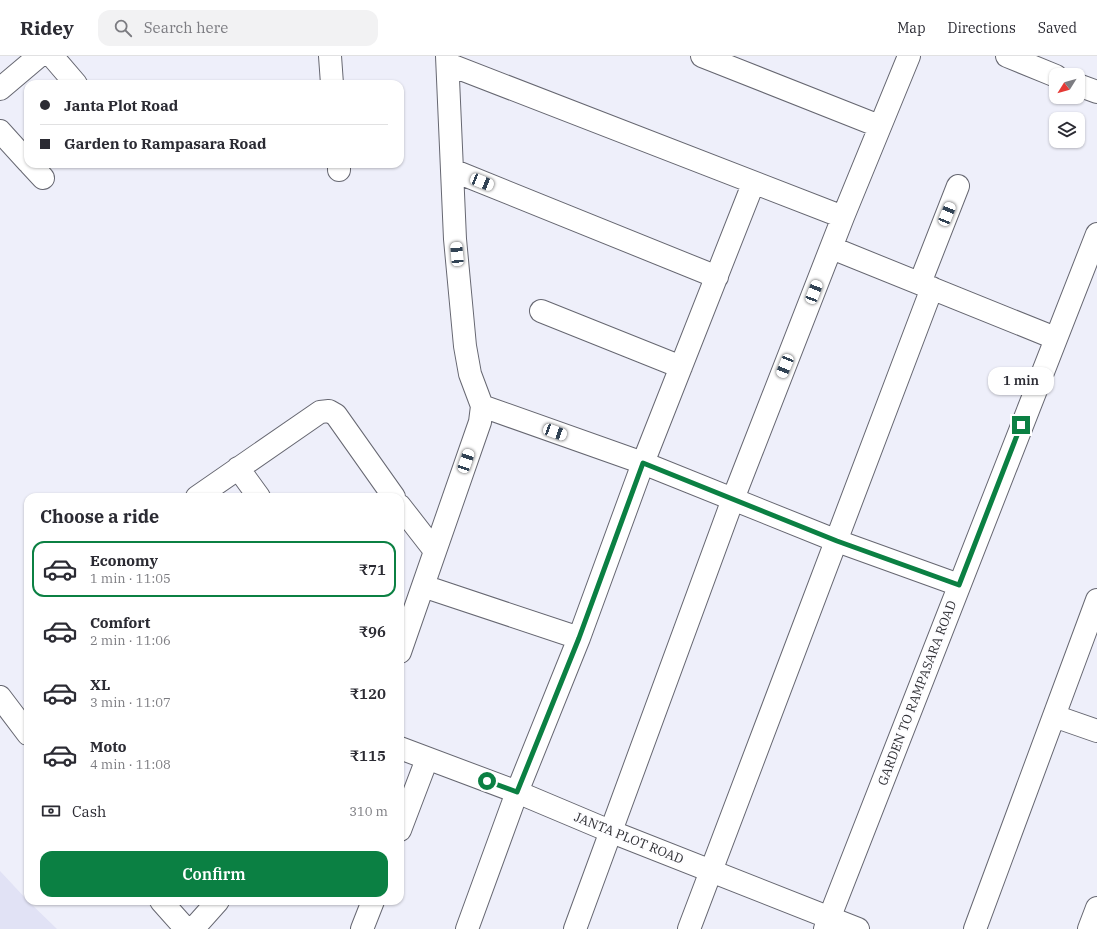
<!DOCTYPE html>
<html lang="en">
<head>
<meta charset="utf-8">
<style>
	:root { --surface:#fff; --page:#f2f2f3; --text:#2b2b33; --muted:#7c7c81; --line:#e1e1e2; --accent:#0b8043 }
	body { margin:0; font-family:"IBM Plex Serif",serif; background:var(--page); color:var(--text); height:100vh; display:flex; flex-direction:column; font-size:15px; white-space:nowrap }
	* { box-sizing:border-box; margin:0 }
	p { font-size:13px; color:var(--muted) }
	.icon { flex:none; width:22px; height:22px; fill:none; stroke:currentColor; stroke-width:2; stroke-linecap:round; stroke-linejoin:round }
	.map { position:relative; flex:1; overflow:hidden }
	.details { position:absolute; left:24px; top:437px; width:380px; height:412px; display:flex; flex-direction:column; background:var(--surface); border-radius:12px; box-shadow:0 1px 3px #0004 }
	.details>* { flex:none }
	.banner { position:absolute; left:24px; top:24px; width:380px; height:88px; border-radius:12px; box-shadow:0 1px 3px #0004; display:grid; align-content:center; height:88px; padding:0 16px; background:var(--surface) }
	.needle { width:26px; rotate:233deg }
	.fabs { position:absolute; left:1049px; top:12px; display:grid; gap:8px }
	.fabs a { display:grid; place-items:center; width:36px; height:36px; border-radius:8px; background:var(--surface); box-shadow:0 1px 3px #0004; font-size:20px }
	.end { position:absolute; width:18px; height:18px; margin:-9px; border:5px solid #0b8043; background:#fff; box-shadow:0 0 0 2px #fff }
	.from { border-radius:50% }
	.bubble { position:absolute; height:28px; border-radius:12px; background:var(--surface); box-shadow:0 1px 3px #0004; font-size:13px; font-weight:600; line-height:28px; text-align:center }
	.car { position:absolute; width:12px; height:24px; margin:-12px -6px; border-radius:5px; box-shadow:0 0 3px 1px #0007; background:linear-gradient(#fff 24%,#345 0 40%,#fff 0 76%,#345 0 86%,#fff 0) }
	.banner b { display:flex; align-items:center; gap:14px; height:38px; font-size:15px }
	.banner b+b { border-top:1px solid var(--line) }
	.banner i { width:10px; height:10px; background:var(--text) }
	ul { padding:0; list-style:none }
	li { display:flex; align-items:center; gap:12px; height:56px; margin:0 8px 6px; padding:0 8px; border:2px solid transparent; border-radius:12px }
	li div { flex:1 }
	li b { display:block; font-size:15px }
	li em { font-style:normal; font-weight:600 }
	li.selected { border-color:var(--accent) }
	li>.icon { width:36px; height:36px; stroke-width:1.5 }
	h2 { padding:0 16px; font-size:18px; line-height:48px }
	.pay { display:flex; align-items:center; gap:10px; height:44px; padding:0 16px; font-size:15px }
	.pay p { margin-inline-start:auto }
	.action { display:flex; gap:8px; margin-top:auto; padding:8px 16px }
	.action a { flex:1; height:46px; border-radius:12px; background:var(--accent); color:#fff; font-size:16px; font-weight:600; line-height:46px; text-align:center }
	header { display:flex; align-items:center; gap:24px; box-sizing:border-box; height:56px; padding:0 20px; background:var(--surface); border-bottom:1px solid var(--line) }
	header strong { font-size:19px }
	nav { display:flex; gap:22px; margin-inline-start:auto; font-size:14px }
	.search { width:280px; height:36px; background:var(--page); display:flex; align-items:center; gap:10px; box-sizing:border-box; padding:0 14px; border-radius:12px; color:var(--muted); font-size:15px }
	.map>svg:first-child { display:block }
	.built { fill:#e1e2f5 }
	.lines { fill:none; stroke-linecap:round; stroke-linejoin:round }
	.minor-casing { stroke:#666771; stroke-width:24 }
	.major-casing { stroke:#666771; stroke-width:24 }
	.minor { stroke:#fff; stroke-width:22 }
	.major { stroke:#fff; stroke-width:22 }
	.route { stroke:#0b8043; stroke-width:5 }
	.labels { text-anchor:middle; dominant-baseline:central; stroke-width:4; stroke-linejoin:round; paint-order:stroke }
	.street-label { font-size:13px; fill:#303035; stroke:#fdfdff }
</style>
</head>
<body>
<header>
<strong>Ridey</strong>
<div class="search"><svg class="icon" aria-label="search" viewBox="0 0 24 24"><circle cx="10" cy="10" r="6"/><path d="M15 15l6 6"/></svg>Search here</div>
<nav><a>Map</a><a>Directions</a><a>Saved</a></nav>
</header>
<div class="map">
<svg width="1097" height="873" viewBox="0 0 1097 873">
	<rect width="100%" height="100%" fill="#eeeffa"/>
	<!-- built -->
	<path class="built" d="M 0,815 L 28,845 L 57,873 L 0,873 Z"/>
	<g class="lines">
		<!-- minor casing -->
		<g class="minor-casing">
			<path id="minor" d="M 52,0 L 76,28
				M 330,0 L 332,28
				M 702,0 L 879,70
				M 1007,0 L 1056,20
				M 448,8 L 843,161
				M 1078,29 L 1097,36
				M 0,33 L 39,0
				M 0,75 L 28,106
				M 30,108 L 43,122
				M 339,108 L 339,114
				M 452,114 L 717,221
				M 832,192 L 1055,282
				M 920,227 L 958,130
				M 541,255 L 681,311
				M 482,350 L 643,407 L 837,485 L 959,529
				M 238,412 L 259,441
				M 197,441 L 320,356 L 329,355 L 336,359 L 394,441
				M 400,450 L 435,495
				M 423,530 L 579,582
				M 400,596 L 480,366 L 482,350 L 470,318 L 465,290 L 455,183 L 447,0
				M 0,641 L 28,678
				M 1054,660 L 1097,675
				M 400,774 L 427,703
				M 161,845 L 186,873
				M 193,873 L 218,845
				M 362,873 L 373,845
				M 467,873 L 517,736 L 579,582 L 643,407 L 753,128
				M 575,873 L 733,443 L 843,161 L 909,0
				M 689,873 L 932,232
				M 975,873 L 1097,544
				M 1089,873 L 1097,852"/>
		</g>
		<!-- major casing -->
		<g class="major-casing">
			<path id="major" d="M 400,692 L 517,736 L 612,776 L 858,873
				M 825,873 L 1097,178"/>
		</g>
		<!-- minor -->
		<use href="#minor" class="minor"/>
		<!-- major -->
		<use href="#major" class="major"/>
	</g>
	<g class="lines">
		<!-- route -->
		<path class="route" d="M 487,725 L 517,736 L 579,582 L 643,407 L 837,485 L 959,529 L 1021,369"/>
	</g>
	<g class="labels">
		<!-- street labels -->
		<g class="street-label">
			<text transform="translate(917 637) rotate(-69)">GARDEN TO RAMPASARA ROAD</text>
			<text transform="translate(629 782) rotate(22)">JANTA PLOT ROAD</text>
		</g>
	</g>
</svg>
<div class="fabs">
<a><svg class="needle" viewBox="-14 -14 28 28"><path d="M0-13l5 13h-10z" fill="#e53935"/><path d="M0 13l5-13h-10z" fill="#7c7c81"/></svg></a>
<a><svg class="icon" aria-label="layers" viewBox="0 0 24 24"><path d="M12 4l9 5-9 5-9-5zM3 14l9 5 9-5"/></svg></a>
</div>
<i class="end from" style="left:487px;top:725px"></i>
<i class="end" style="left:1021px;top:369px"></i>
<div class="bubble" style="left:988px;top:311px;width:66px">1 min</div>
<i class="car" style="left:482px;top:126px;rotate:112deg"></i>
<i class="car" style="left:947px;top:158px;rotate:22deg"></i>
<i class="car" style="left:457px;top:198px;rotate:355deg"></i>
<i class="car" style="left:814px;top:236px;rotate:21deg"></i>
<i class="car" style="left:785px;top:310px;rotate:202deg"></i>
<i class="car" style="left:555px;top:376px;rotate:110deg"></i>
<i class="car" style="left:466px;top:405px;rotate:19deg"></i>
<div class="banner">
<b><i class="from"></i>Janta Plot Road</b>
<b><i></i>Garden to Rampasara Road</b>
</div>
<section class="details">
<h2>Choose a ride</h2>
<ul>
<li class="selected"><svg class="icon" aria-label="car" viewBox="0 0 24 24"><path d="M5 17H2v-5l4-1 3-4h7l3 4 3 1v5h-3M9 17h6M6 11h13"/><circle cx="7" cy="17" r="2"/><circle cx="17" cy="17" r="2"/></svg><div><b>Economy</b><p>1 min · 11:05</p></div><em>₹71</em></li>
<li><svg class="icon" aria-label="car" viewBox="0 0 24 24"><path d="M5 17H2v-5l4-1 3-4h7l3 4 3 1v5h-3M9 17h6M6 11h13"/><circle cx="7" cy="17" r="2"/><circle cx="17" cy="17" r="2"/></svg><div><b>Comfort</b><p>2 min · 11:06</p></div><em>₹96</em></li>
<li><svg class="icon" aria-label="car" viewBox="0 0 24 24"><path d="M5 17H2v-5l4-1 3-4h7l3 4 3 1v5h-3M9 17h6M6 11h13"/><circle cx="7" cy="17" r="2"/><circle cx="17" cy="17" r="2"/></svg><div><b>XL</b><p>3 min · 11:07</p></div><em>₹120</em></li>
<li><svg class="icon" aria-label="car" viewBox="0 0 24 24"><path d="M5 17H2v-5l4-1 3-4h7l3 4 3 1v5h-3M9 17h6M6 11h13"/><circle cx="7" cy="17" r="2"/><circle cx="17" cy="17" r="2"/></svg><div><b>Moto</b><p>4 min · 11:08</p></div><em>₹115</em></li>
</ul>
<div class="pay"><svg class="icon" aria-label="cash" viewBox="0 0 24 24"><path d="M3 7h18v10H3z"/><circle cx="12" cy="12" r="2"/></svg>Cash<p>310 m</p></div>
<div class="action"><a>Confirm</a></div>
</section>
</div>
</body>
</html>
